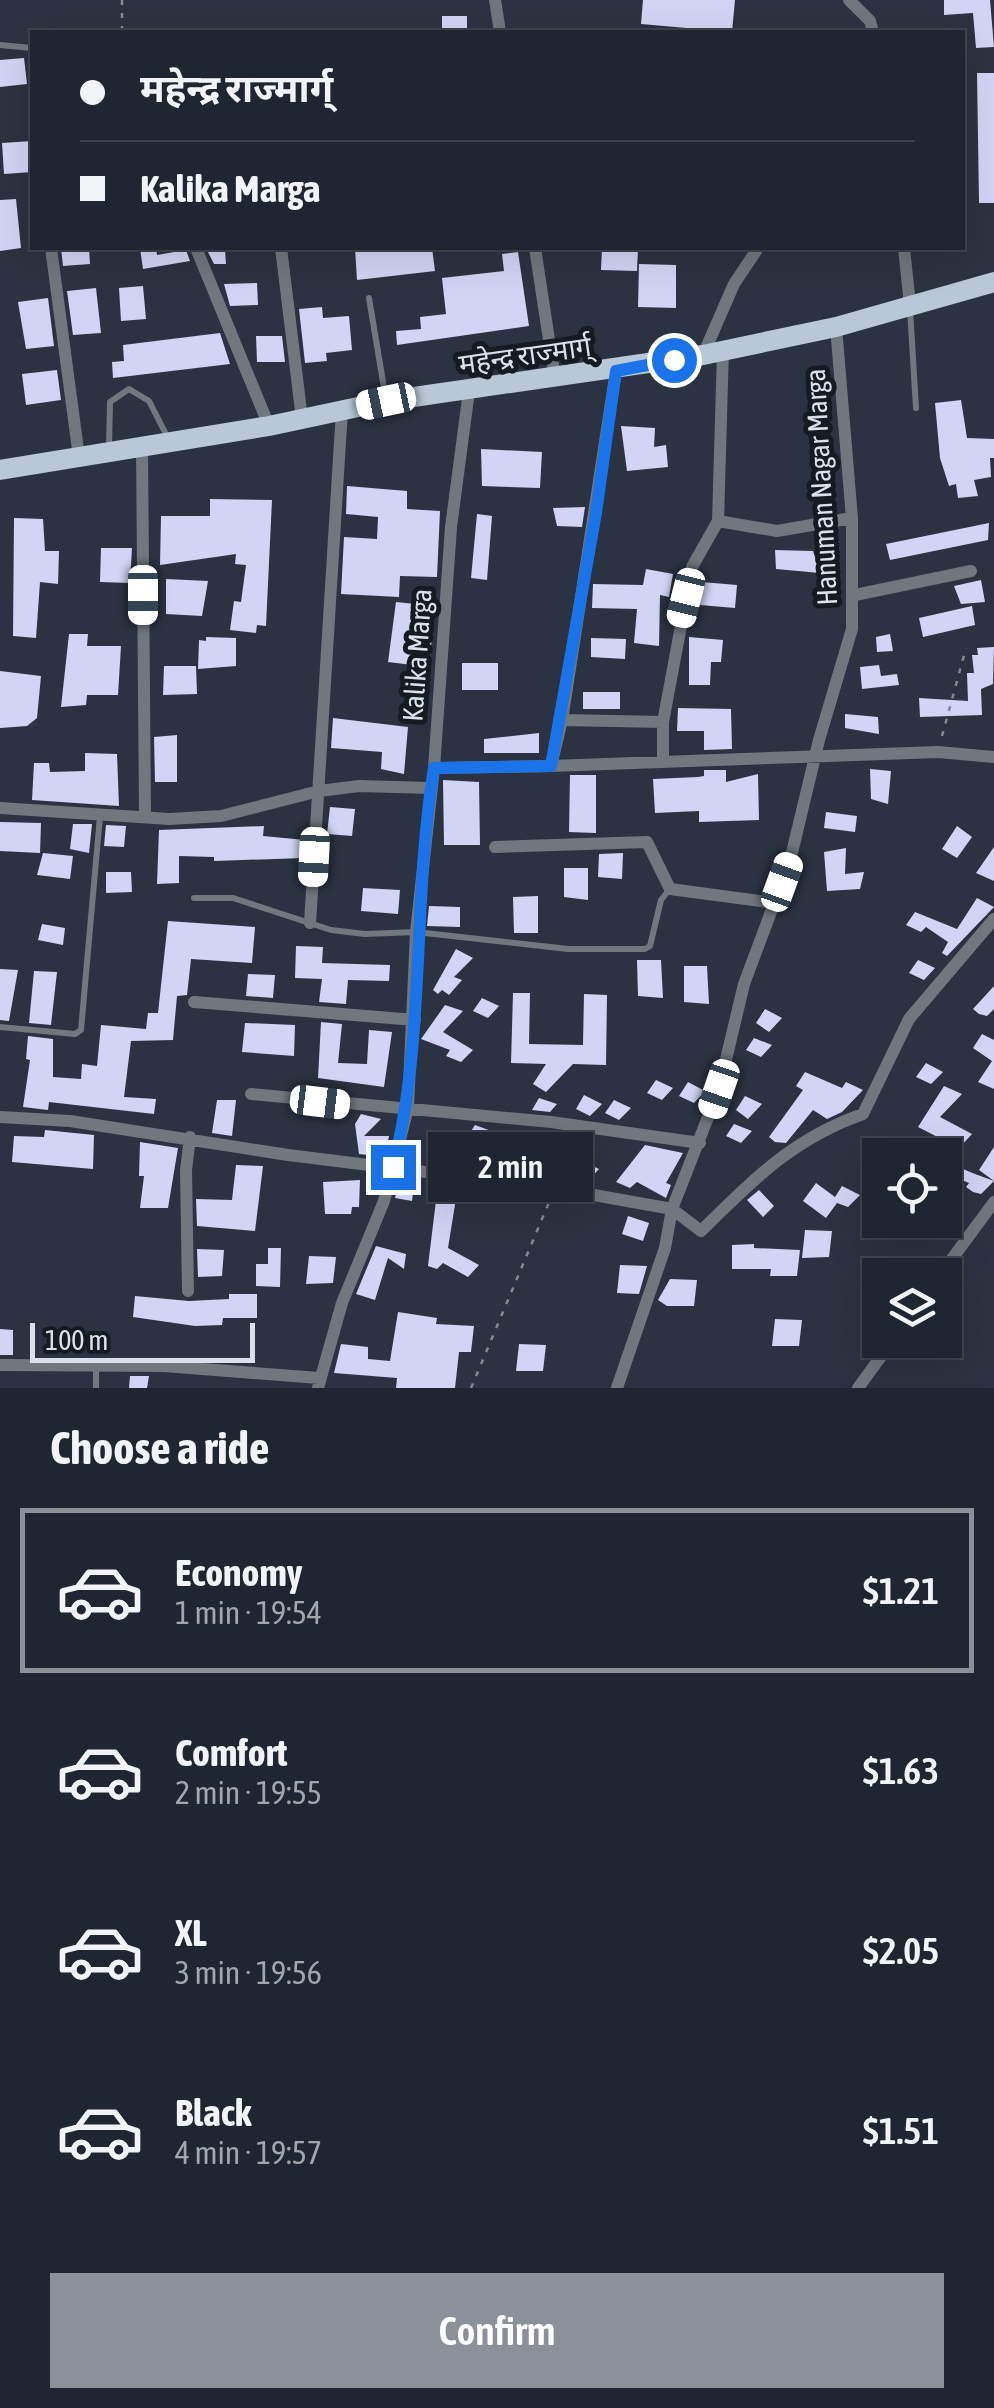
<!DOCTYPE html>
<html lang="en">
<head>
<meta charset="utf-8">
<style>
	:root { --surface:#202631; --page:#282e39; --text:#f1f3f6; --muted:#a2a5ab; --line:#3d434d; --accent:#8c9099 }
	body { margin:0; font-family:"Asap Condensed","Noto Sans Devanagari",sans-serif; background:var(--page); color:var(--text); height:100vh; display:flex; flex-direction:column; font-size:38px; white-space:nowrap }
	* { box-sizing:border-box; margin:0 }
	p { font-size:32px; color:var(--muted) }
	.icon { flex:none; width:55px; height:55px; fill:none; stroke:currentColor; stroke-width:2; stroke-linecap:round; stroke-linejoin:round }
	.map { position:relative; height:1388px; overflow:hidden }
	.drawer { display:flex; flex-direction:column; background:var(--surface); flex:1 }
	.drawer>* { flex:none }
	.hud { position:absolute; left:30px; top:30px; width:935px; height:220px; border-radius:0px; box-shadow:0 10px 40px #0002,0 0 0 2px var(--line); display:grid; align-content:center; height:220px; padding:0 50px; background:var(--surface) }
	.tools { position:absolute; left:862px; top:1138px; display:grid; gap:20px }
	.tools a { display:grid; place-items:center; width:100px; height:100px; border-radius:0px; background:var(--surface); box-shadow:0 10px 40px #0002,0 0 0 2px var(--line); font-size:50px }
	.scale { position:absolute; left:30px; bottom:25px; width:225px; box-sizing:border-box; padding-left:10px; border:5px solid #dbe0ea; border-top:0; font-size:28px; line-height:35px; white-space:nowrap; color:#dbe0ea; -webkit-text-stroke:8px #161a21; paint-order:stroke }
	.end { position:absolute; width:45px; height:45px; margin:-22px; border:12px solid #1a73e8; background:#fff; box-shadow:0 0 0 5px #fff }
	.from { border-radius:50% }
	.bubble { position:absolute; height:70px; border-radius:0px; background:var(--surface); box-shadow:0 10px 40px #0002,0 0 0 2px var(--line); font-size:32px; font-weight:600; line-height:70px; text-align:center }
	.car { position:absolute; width:30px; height:60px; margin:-30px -15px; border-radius:12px; box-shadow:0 0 8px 2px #0007; background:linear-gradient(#fff 24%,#345 0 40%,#fff 0 76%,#345 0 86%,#fff 0) }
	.hud b { display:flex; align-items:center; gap:35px; height:95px; font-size:38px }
	.hud b+b { border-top:2px solid var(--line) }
	.hud i { width:25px; height:25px; background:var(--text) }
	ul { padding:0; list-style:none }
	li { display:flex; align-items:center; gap:30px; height:165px; margin:0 20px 15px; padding:0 30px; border:5px solid transparent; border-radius:0px }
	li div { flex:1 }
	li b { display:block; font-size:38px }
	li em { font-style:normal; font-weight:600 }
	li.active { border-color:var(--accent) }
	li>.icon { width:90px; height:90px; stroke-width:1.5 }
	h2 { padding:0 50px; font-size:45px; line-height:120px }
	.action { display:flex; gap:20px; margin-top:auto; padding:20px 50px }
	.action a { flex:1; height:115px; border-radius:0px; background:var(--accent); color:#fff; font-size:40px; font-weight:600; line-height:115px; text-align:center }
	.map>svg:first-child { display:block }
	.building { fill:#d2d4f5 }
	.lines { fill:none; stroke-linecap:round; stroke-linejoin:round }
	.path { stroke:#828895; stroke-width:2.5; stroke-dasharray:5 8; stroke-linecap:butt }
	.service { stroke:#70777d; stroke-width:6 }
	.minor { stroke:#70777d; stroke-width:12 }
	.trunk { stroke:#b8c8d6; stroke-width:20 }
	.route { stroke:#1a73e8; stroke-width:12 }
	.labels { text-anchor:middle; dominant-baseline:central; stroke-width:10; stroke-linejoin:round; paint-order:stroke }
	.street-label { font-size:28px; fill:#dbe0ea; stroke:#161a21 }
</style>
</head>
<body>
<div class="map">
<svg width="994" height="1388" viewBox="0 0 994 1388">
	<rect width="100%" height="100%" fill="#2b3241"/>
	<!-- building -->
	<path class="building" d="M 643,0 L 735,0 L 732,32 L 641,24 Z
		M 944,0 L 990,0 L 994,47 L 976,48 L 973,13 L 944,15 Z
		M 442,16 L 467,16 L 467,32 L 442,32 Z
		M 24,58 L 27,84 L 0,87 L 0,60 Z
		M 977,73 L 994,73 L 994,203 L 979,203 Z
		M 32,141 L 32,172 L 4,174 L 2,143 Z
		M 16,199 L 21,248 L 0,251 L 0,200 Z
		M 61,248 L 89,248 L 90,264 L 63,266 Z
		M 140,248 L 156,248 L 157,255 L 186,250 L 190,261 L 143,269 Z
		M 355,248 L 432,248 L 435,271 L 357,280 Z
		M 602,248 L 638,248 L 637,271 L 601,270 Z
		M 225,249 L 226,264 L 214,264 L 207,250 Z
		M 518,252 L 529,326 L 397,345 L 396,331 L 421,329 L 420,317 L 446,314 L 442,278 L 504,271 L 502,254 Z
		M 639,264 L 676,265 L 676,308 L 638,307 Z
		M 257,283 L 258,305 L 230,306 L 224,284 Z
		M 143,286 L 146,319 L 121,321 L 119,288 Z
		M 96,288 L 101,333 L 73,335 L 67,291 Z
		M 48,298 L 54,346 L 26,349 L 18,302 Z
		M 322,307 L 323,318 L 349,316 L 352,350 L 326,353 L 327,361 L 305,363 L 299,309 Z
		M 220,333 L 230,364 L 113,378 L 112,362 L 124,361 L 123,345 Z
		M 256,336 L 282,336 L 285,362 L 257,362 Z
		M 57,370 L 61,400 L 26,405 L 22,374 Z
		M 961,400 L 967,438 L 994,439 L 994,458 L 990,458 L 991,477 L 974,480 L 978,496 L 958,498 L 956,484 L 949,486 L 940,458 L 935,403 Z
		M 621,426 L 655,428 L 654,447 L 666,445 L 668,467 L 627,471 Z
		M 481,449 L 542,452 L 540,488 L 482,486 Z
		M 347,486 L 407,491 L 407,509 L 440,511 L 437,577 L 400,576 L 399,597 L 341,594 L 344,537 L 377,539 L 378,517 L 346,514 Z
		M 210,499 L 272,500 L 266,626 L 257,625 L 256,633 L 230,630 L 234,601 L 241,602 L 246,565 L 235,564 L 236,554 L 160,565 L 161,516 L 210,516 Z
		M 585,507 L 582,527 L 557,526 L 553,508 Z
		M 477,514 L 492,516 L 487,580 L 471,578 Z
		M 14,518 L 43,519 L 45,551 L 59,551 L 58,584 L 40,582 L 36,638 L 13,636 Z
		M 989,523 L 988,540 L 890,560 L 886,544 Z
		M 101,548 L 132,548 L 130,583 L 100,582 Z
		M 775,550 L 813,551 L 820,573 L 776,569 Z
		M 646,569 L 673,574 L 669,597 L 660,595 L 659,646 L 634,643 L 637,609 L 592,608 L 593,584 L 643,585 Z
		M 166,579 L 208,581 L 202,616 L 166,614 Z
		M 981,580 L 985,602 L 961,604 L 954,586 Z
		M 702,582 L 737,585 L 735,608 L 700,605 Z
		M 396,602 L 435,606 L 429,667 L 388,662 Z
		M 972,606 L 975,625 L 923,637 L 919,618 Z
		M 69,634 L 88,634 L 87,646 L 121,646 L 118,695 L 87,695 L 86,705 L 61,707 Z
		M 890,634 L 893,651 L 877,652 L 876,637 Z
		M 206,637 L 236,638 L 236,666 L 198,669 L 199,640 L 206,641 Z
		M 689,637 L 723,640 L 721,662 L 711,662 L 710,685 L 689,685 Z
		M 591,638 L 626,639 L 625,659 L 591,657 Z
		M 994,647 L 993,684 L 981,689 L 982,715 L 920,717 L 919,698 L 968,701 L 967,673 L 974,673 L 972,655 L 978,655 L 977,648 Z
		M 462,663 L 498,663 L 498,690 L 462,690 Z
		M 879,665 L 881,676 L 897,674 L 899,685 L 862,689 L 860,667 Z
		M 164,666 L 196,666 L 197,694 L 163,695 Z
		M 0,671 L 41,676 L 37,718 L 27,726 L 0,728 Z
		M 583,692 L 620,692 L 620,709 L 583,709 Z
		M 678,708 L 731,709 L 732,749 L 704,750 L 704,731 L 677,731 Z
		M 845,714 L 878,717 L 879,734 L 845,728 Z
		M 333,718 L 408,727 L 404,774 L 381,769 L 382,752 L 331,748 Z
		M 539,733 L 539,753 L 484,753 L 484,739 Z
		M 177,735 L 177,782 L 155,782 L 154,737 Z
		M 85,753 L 117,754 L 119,806 L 32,800 L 34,763 L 49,763 L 50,772 L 85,771 Z
		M 870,769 L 891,771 L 888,804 L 871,799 Z
		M 704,770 L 726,770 L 726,782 L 758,774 L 759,820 L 699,822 L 699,811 L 655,813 L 653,779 L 698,777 L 704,776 Z
		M 570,775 L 596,775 L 596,833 L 569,832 Z
		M 443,780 L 479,782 L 480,845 L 444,845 Z
		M 330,807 L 355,809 L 352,836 L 327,834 Z
		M 826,812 L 857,816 L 855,832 L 824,828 Z
		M 0,822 L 41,823 L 40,853 L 0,851 Z
		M 73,824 L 92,824 L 89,853 L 70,849 Z
		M 106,825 L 126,826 L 124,847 L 104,846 Z
		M 264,826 L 263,836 L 305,840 L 304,858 L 214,861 L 214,857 L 179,856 L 179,883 L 157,884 L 159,830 Z
		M 957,826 L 972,837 L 957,858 L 942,849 Z
		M 994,847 L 994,881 L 976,873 Z
		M 846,848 L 845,874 L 864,872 L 860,889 L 827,891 L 824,852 Z
		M 43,853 L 73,856 L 70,879 L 37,875 Z
		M 623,853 L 622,879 L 598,877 L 599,854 Z
		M 564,868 L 588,868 L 588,900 L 564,897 Z
		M 106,872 L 131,872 L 132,892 L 106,893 Z
		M 363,888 L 400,890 L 398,914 L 361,911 Z
		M 538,896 L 538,933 L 514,933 L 513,897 Z
		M 977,898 L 994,907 L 947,956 L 942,953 L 948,942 L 926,927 L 921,932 L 906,925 L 915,912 L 957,929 Z
		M 429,906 L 460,907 L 460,927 L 427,926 Z
		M 168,921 L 255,927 L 252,963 L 191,959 L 187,995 L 177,996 L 173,1040 L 131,1041 L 124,1097 L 156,1099 L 154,1114 L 49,1102 L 48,1110 L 23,1107 L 30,1060 L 26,1059 L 28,1036 L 53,1039 L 53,1077 L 81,1079 L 82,1064 L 97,1066 L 101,1025 L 146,1029 L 148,1013 L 158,1013 Z
		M 42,924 L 65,928 L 63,945 L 38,940 Z
		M 296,946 L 323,947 L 322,963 L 390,965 L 389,981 L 348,980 L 346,1004 L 319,1002 L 322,979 L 295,978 Z
		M 456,949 L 473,958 L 454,977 L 462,980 L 449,995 L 442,990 L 438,994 L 433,990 Z
		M 637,960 L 661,960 L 663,998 L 638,996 Z
		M 918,960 L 935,968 L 924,980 L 909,973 Z
		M 684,966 L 707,966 L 709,1004 L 684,1002 Z
		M 0,969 L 18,970 L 9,1021 L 0,1020 Z
		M 34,971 L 57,972 L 51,1025 L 29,1023 Z
		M 248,974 L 275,975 L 273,998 L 246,996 Z
		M 994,986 L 994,1009 L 987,1016 L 979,1014 L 973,1009 Z
		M 513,993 L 530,993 L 529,1044 L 583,1045 L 584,994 L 607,995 L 606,1065 L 573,1064 L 546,1092 L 533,1084 L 546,1064 L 511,1063 Z
		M 482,998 L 499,1006 L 488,1018 L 473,1011 Z
		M 445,1005 L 463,1011 L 443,1032 L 473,1050 L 461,1062 L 446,1056 L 450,1050 L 421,1039 Z
		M 765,1009 L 782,1018 L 769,1032 L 756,1023 Z
		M 321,1022 L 342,1024 L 338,1063 L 367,1064 L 369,1030 L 392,1032 L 384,1087 L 318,1078 Z
		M 245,1023 L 295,1025 L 294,1056 L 242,1052 Z
		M 982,1034 L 994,1040 L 994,1089 L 978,1082 L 992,1061 L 973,1048 Z
		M 754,1038 L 772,1045 L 761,1057 L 746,1050 Z
		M 926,1063 L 943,1072 L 931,1084 L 916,1077 Z
		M 805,1072 L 842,1088 L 846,1082 L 863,1090 L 842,1112 L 827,1119 L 813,1110 L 786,1143 L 775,1142 L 769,1137 L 803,1090 L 796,1086 Z
		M 656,1080 L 673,1088 L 662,1100 L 647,1093 Z
		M 688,1082 L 705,1091 L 694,1103 L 679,1096 Z
		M 944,1086 L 962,1094 L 940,1117 L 972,1134 L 959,1148 L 918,1127 Z
		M 584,1095 L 602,1104 L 590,1116 L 576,1109 Z
		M 745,1096 L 762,1104 L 748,1119 L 736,1110 Z
		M 539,1098 L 557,1104 L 550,1112 L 532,1110 Z
		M 217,1100 L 236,1100 L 232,1136 L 212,1133 Z
		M 614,1100 L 631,1108 L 619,1120 L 605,1113 Z
		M 361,1114 L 381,1119 L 364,1136 L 389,1136 L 385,1157 L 359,1154 L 355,1124 Z
		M 734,1124 L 752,1131 L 741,1143 L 726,1136 Z
		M 475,1125 L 494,1132 L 482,1144 L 467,1137 Z
		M 45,1130 L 94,1135 L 93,1169 L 12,1162 L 14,1136 L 44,1137 Z
		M 519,1130 L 536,1139 L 525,1151 L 510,1144 Z
		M 889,1139 L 906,1147 L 898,1155 L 878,1155 Z
		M 140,1142 L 178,1148 L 168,1208 L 140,1208 L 144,1176 L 139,1176 Z
		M 645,1145 L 683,1153 L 666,1183 L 671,1185 L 666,1198 L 637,1182 L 630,1188 L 616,1182 Z
		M 994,1147 L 994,1181 L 979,1170 Z
		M 582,1161 L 599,1169 L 588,1181 L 573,1174 Z
		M 951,1164 L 975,1174 L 994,1181 L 981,1194 L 973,1192 L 966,1187 L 969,1183 L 945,1173 Z
		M 236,1165 L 263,1166 L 255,1231 L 197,1226 L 196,1199 L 232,1200 Z
		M 360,1180 L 359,1207 L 352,1207 L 351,1214 L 325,1214 L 323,1182 Z
		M 399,1182 L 414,1184 L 412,1201 L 395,1198 Z
		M 816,1183 L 835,1197 L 842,1186 L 860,1195 L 848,1207 L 837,1203 L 826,1218 L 803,1201 Z
		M 438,1184 L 458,1186 L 448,1248 L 479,1265 L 468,1277 L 443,1263 L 437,1269 L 428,1266 Z
		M 759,1190 L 774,1206 L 763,1217 L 747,1200 Z
		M 628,1216 L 649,1223 L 643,1241 L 622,1234 Z
		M 805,1230 L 832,1231 L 829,1257 L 802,1258 Z
		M 754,1244 L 754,1248 L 800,1250 L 797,1276 L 770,1276 L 771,1269 L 732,1269 L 732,1245 Z
		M 376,1246 L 406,1254 L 404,1269 L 388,1258 L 375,1300 L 356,1294 Z
		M 268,1248 L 281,1248 L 280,1287 L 256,1286 L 256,1264 L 268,1264 Z
		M 197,1249 L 224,1250 L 222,1276 L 198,1277 Z
		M 309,1256 L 336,1257 L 333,1283 L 306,1284 Z
		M 896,1260 L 919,1275 L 886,1275 Z
		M 620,1265 L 647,1266 L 639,1294 L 617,1293 Z
		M 670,1279 L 697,1280 L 694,1306 L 667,1306 L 658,1300 Z
		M 229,1294 L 257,1294 L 257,1318 L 223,1318 L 222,1325 L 195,1326 L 133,1317 L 135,1296 L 189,1301 L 229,1299 Z
		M 398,1312 L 437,1318 L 436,1324 L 474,1326 L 471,1352 L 459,1352 L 455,1388 L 396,1388 L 397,1378 L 334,1373 L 341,1344 L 368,1347 L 368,1359 L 390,1361 Z
		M 775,1319 L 802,1320 L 799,1346 L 772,1346 Z
		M 880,1319 L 880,1341 L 875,1348 L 864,1340 Z
		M 0,1329 L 13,1330 L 13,1355 L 0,1355 Z
		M 519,1344 L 546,1345 L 543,1371 L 516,1371 Z
		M 130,1376 L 149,1376 L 147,1388 L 129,1388 Z"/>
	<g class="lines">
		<!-- path -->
		<path class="path" d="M 122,0 L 122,32
			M 942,736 L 966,648
			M 471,1388 L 550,1200"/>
		<!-- service -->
		<path class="service" d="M 0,45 L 32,48
			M 369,298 L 386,400
			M 910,309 L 916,408
			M 109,446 L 110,402 L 129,389 L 149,401 L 169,440
			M 194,898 L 233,898 L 331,930 L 365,934 L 416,932 L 568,949 L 645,949 L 650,946 L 661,900 L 669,890
			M 0,1027 L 75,1034 L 81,1030 L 100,816
			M 96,1388 L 96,1367"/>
		<!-- minor -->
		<path class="minor" d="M 495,0 L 500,32
			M 849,0 L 870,21 L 873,32
			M 51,248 L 79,457
			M 196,248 L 269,426
			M 281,248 L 302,419
			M 535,248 L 555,379
			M 904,248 L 910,305
			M 703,355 L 734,284 L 758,248
			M 142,446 L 145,817
			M 718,521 L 723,350
			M 855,595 L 971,571
			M 562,720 L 616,371
			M 663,722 L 663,762
			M 551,766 L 938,752 L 994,757
			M 434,768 L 551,766 L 562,720 L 663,722 L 692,567 L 718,521 L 777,531 L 852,518
			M 0,808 L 169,819 L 221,816 L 319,791 L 359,786 L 431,788
			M 495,847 L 647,842 L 670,889 L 775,903
			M 310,923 L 342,410
			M 194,1002 L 415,1020
			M 251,1094 L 551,1122 L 700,1143
			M 0,1117 L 70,1121 L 288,1155 L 555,1188 L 672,1209 L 701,1231 C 753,1180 792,1139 863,1114 L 909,1019 L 994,919
			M 940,1275 L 994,1202
			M 188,1291 L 186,1170 L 190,1137
			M 0,1365 L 164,1366 L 319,1378
			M 318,1388 L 342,1303 L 384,1201 L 408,1108 L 416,932 L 434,768 L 451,527 L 469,391
			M 617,1388 L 665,1248 L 672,1209 L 719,1089 L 744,984 L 790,861 L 819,740 L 852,629 L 852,518 L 836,327
			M 858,1388 L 893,1340"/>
		<!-- trunk -->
		<path class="trunk" d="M 0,470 L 269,426 L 386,401 L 703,355 L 836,327 L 994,282"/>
	</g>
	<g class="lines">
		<!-- route -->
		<path class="route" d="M 393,1167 C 426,1037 412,901 434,768 L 551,766 L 596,513 L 616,371 L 674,360"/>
	</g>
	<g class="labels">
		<!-- street labels -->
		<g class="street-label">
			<text transform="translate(525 355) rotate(-8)">महेन्द्र राज्मार्ग्</text>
			<text transform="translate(821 487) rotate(-93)">Hanuman Nagar Marga</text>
			<text transform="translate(417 655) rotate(-86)">Kalika Marga</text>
		</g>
	</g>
</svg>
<div class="tools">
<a><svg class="icon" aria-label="locate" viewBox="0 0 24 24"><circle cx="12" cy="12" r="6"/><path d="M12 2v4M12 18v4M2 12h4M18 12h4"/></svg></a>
<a><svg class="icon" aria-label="layers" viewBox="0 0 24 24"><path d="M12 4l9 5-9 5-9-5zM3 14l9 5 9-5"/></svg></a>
</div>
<div class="scale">100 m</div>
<i class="end from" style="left:674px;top:360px"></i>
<i class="end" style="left:393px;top:1167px"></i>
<div class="bubble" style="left:428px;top:1132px;width:165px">2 min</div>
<i class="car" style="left:386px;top:401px;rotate:258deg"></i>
<i class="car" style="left:143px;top:595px;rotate:180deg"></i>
<i class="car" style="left:686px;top:598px;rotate:194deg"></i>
<i class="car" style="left:314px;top:857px;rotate:183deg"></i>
<i class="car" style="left:782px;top:882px;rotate:20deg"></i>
<i class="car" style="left:719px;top:1089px;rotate:199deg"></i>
<i class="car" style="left:320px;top:1102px;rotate:97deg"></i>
<div class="hud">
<b><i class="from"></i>महेन्द्र राज्मार्ग्</b>
<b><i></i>Kalika Marga</b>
</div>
</div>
<section class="drawer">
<h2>Choose a ride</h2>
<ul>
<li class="active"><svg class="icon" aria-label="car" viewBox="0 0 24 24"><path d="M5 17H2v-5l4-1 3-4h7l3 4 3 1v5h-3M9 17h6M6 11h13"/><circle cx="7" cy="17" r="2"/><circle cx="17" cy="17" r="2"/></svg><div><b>Economy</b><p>1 min · 19:54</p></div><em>$1.21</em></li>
<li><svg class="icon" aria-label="car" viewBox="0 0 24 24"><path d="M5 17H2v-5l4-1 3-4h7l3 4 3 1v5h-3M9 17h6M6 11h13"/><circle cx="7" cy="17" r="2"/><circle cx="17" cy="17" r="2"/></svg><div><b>Comfort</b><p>2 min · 19:55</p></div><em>$1.63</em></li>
<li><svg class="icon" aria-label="car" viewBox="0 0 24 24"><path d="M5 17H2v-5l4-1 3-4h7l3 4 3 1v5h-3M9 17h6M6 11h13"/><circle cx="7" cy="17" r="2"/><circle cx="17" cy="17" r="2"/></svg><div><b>XL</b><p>3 min · 19:56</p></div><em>$2.05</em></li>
<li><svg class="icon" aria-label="car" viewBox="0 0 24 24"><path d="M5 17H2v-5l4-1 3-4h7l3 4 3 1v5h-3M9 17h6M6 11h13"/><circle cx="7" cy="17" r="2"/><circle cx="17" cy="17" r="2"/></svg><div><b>Black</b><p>4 min · 19:57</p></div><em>$1.51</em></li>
</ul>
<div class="action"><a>Confirm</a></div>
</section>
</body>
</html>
